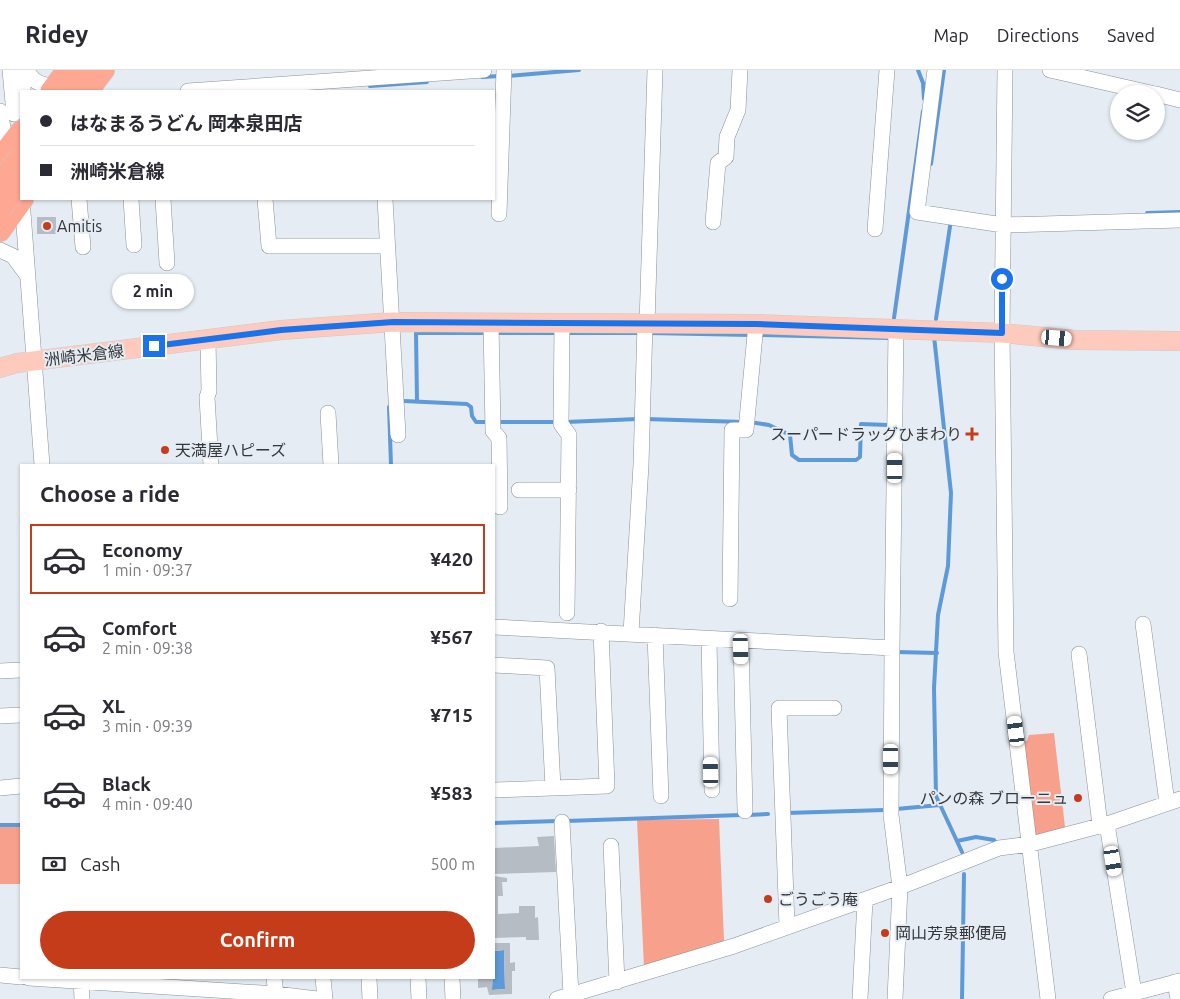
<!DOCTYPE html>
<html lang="en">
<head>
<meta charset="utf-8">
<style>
	:root { --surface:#fff; --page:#f7f7f7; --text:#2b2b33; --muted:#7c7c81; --line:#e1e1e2; --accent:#c53c1a }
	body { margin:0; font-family:Ubuntu,"Noto Sans JP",sans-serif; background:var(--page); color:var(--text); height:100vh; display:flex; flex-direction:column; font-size:19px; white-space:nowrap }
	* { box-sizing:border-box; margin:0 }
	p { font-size:16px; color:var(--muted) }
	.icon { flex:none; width:28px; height:28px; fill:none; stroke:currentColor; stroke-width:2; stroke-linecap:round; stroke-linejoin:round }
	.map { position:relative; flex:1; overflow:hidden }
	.drawer { position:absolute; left:20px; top:394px; width:475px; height:515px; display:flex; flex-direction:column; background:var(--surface); border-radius:0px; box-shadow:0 1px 4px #0004 }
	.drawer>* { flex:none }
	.guide { position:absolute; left:20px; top:20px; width:475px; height:110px; border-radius:0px; box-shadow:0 1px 4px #0004; display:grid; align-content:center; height:110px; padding:0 20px; background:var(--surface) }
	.buttons { position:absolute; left:1110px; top:15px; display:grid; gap:10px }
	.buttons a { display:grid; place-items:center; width:55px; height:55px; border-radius:50%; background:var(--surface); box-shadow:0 1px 4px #0004; font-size:25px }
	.end { position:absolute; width:22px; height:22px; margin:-11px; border:6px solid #1a73e8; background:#fff; box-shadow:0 0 0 2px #fff }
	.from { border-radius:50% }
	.bubble { position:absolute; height:35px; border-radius:18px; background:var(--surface); box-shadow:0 1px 4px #0004; font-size:16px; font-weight:600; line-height:35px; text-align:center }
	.car { position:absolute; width:15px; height:30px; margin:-15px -8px; border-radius:6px; box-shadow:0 0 4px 1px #0007; background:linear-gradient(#fff 24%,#345 0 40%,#fff 0 76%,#345 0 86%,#fff 0) }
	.guide b { display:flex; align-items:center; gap:18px; height:48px; font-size:19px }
	.guide b+b { border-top:1px solid var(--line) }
	.guide i { width:12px; height:12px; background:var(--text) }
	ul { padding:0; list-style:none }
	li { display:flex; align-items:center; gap:15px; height:70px; margin:0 10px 8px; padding:0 10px; border:2px solid transparent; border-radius:0px }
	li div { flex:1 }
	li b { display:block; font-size:19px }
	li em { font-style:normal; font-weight:600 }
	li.on { border-color:var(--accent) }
	li>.icon { width:45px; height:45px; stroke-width:1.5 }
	h2 { padding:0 20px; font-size:22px; line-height:60px }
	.pay { display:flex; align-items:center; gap:12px; height:55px; padding:0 20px; font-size:19px }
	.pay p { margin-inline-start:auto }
	.primary-button { display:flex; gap:10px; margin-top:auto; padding:10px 20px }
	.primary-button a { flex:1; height:58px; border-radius:30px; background:var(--accent); color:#fff; font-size:20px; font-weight:600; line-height:58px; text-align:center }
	header { display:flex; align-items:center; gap:30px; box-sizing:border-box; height:70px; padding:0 25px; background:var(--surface); border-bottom:1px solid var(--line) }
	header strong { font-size:24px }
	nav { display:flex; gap:28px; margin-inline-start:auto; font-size:18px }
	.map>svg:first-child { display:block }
	.green { fill:#f7a08b }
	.water { fill:#5e99d8 }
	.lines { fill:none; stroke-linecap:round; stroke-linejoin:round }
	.stream { stroke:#5e99d8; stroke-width:4 }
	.building { fill:#b5bcc3 }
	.minor-casing { stroke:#8b9198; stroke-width:16 }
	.major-casing { stroke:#cacbcc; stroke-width:20 }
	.highway-casing { stroke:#cacbcc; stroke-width:22 }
	.minor { stroke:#fff; stroke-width:15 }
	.major { stroke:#fecabe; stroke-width:19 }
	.highway { stroke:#fea792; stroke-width:21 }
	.highway-bridge-casing { stroke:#cacbcc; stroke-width:22; stroke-linecap:butt }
	.highway-bridge { stroke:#fea792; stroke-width:21 }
	.route { stroke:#1a73e8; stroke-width:6 }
	.poi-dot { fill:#c53c1a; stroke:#e5ecf3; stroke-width:2 }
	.labels { text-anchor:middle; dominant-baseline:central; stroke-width:4; stroke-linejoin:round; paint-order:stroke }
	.poi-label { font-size:16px; fill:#35373a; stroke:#e5ecf3; text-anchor:start }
	.street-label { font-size:16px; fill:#35373a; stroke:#e5ecf3 }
</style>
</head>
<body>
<header>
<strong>Ridey</strong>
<nav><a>Map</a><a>Directions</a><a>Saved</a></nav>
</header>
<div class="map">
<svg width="1180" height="929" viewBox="0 0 1180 929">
	<rect width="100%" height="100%" fill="#e5ecf3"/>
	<!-- green -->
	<path class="green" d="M 1054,663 L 1065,757 L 1034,767 L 1023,671 L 1027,671 L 1029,665 Z
		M 719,749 L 724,871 L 644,897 L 637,750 Z
		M 0,757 L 20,757 L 21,814 L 0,814 Z"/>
	<!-- water -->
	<path class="water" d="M 504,880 L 505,919 L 492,920 L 494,881 Z"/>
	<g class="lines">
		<!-- stream -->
		<path class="stream" d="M 918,0 L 923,13 L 924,29
			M 507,6 L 579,0
			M 482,7 L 500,6
			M 370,16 L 427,12
			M 931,94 L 944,0
			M 1147,143 L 1180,142
			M 894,248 L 923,41
			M 936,249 L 951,150
			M 498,263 L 556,263
			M 567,263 L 642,263
			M 649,263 L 752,265
			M 759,265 L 890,268
			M 934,266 L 951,423 L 948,496 L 938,545 L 934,618 L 936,726 L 962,782
			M 404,331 L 467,334 L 471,337 L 472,346 L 476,352 L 489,352
			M 417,331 L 416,263 L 482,263
			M 389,337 L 391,395
			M 645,349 L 743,352
			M 496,352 L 559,352
			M 566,352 L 638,349
			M 750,352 L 769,355 L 790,365 L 792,385 L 799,390 L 856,390 L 860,387 L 861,354 L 888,355
			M 897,582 L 937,583
			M 896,739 L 940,735
			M 786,743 L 885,740
			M 748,745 L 768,744
			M 566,751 L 741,745
			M 494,753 L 559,751
			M 0,755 L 21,755
			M 957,771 L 976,767 L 994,770 L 996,773
			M 962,929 L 964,804"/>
	</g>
	<!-- building -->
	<path class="building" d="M 37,147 L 56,147 L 56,164 L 37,164 Z
		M 554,766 L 556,802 L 494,804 L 494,778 L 539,776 L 537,767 Z
		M 494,806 L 507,808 L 507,812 L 502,812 L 503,826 L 498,826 L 498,844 L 519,843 L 519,836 L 535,836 L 535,848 L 538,847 L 539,870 L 526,870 L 526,867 L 494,868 Z
		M 494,873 L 510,873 L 510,893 L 515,892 L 515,901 L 512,901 L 512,924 L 489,925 L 487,917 L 478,918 L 478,908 L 492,908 L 492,920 L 505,919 L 504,880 L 494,881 Z"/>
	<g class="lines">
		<!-- minor casing -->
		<g class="minor-casing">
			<path id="minor" d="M 10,0 L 14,44
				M 27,0 C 32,12 42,16 55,16
				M 935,0 L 917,142 L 1003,155 L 1180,150
				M 1005,0 L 1002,263 L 1006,582 L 1048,929
				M 1050,0 L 1155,24
				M 23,21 L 24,0
				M 188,21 L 484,0
				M 1156,24 L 1180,30
				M 0,41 L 8,85
				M 22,129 L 42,395
				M 79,129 L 83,177
				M 131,129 L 134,175
				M 163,129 L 167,193
				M 265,129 L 269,176 L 387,176
				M 385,129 L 398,365
				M 499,144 L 504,0
				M 713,152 L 718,93 L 726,87 L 727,67 L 738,40 L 740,0
				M 875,159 L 887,0
				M 0,180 L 13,186 L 27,205
				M 491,253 L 493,361 L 499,368 L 500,437
				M 562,254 L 561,354 L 569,365 L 567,543
				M 647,254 L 655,0
				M 208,269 L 209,321 L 207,327 L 211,395
				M 328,343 L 331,395
				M 519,420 L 569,420
				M 730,529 L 732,360 L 746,360 L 756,254
				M 1143,554 L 1167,733
				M 494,557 L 892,578 L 896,259
				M 631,563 L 641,395 L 645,254
				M 655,565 L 661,726
				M 709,569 L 712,720
				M 741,571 L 745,741
				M 892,578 L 891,745 L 900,817 L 895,929
				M 1079,584 L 1100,755
				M 494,595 L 547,598 L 553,718 L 494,720
				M 0,601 L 21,600
				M 0,646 L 21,645
				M 0,718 L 21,716
				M 553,718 L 607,716 L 601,561
				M 562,752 L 571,925
				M 1107,754 L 1134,923
				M 611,776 L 617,912
				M 787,856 L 779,638 L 834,638
				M 0,905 L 21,907
				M 29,908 L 276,924 L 317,929
				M 81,908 L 82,929
				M 274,908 L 276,924
				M 323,908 L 325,929
				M 369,908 L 370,929
				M 418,908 L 419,929
				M 452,908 L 453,929
				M 1175,912 L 1178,929
				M 557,929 L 734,876 L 900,817 L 999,778 L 1031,774 L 1107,754 L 1180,729
				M 860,929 L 865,830
				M 1111,929 L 1180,911"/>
		</g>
		<!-- major casing -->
		<g class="major-casing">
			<path id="major" d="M 0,298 L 17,293 L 281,260 L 393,252 L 756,254 L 1002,263 L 1075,270 L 1180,271"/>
		</g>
		<!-- highway casing -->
		<g class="highway-casing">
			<path id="highway" d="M 51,21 L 67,0
				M 68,21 L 84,0
				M 88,21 L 104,0
				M 0,88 L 21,61
				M 0,161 L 23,129"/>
		</g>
		<!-- minor -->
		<use href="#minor" class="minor"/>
		<!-- major -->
		<use href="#major" class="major"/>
		<!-- highway -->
		<use href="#highway" class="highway"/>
		<!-- highway-bridge casing -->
		<g class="highway-bridge-casing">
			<path id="highway-bridge" d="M 0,113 L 21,85
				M 0,140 L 21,112"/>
		</g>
		<!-- highway-bridge -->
		<use href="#highway-bridge" class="highway-bridge"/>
	</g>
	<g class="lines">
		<!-- route -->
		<path class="route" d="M 154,276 L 281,260 L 393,252 L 756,254 L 1002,263 L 1002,209"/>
	</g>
	<!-- markers -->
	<g class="poi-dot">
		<circle cx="47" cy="156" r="5"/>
		<path d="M969.5 356.5h5v5h5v5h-5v5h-5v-5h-5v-5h5z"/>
		<circle cx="165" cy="380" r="5"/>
		<circle cx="1078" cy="728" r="5"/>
		<circle cx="768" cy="829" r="5"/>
		<circle cx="885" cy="863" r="5"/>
	</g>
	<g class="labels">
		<!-- poi labels -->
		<g class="poi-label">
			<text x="57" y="156">Amitis</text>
			<text x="962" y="364" text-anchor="end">スーパードラッグひまわり</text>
			<text x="175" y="380">天満屋ハピーズ</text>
			<text x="1068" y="728" text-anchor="end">パンの森 ブローニュ</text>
			<text x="778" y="829">ごうごう庵</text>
			<text x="895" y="863">岡山芳泉郵便局</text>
		</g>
		<!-- street labels -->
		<g class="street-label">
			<text transform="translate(84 285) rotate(-7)">洲崎米倉線</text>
		</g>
	</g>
</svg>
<div class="buttons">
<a><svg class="icon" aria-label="layers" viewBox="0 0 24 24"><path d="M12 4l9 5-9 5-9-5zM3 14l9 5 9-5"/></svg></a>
</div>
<i class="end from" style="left:1002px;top:209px"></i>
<i class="end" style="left:154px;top:276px"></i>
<div class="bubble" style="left:112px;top:204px;width:82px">2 min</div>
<i class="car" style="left:1057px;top:268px;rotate:95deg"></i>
<i class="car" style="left:895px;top:398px;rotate:0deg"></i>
<i class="car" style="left:741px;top:579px;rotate:178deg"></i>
<i class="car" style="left:1016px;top:661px;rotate:353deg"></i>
<i class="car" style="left:891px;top:689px;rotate:180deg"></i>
<i class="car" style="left:711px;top:702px;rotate:359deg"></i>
<i class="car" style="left:1113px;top:791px;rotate:171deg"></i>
<div class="guide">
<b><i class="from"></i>はなまるうどん 岡本泉田店</b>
<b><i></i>洲崎米倉線</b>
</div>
<section class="drawer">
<h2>Choose a ride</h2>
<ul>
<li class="on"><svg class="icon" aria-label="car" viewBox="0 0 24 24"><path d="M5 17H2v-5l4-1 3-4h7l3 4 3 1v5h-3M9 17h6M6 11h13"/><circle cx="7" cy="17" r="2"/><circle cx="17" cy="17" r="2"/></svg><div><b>Economy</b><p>1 min · 09:37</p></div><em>¥420</em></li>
<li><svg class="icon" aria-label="car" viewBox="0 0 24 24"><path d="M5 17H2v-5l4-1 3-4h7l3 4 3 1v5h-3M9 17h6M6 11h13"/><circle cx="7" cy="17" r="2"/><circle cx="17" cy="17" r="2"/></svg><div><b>Comfort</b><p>2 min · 09:38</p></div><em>¥567</em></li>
<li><svg class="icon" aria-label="car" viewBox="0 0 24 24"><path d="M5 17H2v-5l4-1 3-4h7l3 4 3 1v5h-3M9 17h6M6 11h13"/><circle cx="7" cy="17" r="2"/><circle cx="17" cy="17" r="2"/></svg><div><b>XL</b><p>3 min · 09:39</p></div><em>¥715</em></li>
<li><svg class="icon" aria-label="car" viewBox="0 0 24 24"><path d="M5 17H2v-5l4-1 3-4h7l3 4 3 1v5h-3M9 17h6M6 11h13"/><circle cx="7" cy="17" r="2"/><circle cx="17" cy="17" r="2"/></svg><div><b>Black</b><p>4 min · 09:40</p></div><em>¥583</em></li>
</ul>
<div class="pay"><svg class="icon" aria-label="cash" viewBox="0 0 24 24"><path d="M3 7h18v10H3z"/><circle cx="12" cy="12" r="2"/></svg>Cash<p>500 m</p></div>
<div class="primary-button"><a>Confirm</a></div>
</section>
</div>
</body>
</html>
